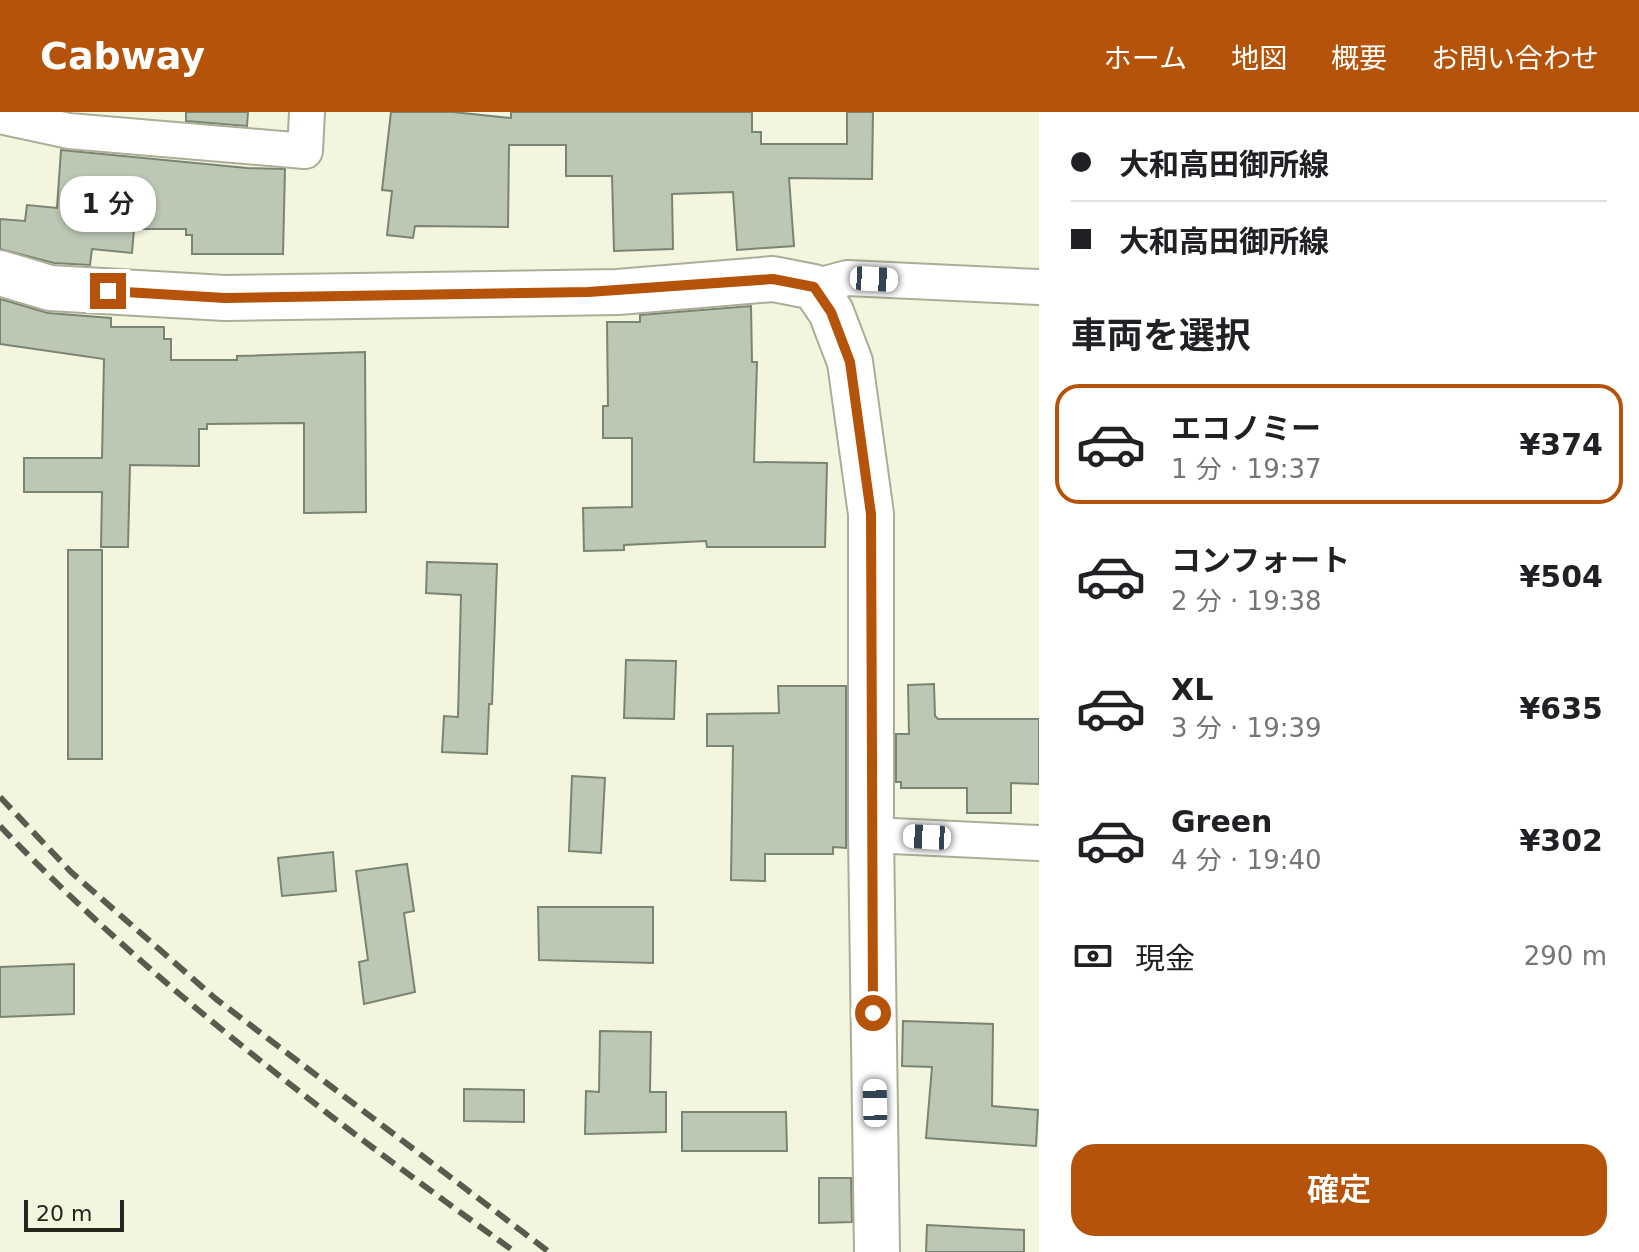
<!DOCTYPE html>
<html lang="ja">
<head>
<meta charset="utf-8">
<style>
	:root { --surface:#fff; --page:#f2f2f2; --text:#202124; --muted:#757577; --line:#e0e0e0; --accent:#b45309 }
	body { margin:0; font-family:"DejaVu Sans","Noto Sans JP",sans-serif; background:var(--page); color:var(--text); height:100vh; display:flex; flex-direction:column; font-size:30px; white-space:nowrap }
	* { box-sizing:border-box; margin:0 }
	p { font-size:26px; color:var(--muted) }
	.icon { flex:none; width:44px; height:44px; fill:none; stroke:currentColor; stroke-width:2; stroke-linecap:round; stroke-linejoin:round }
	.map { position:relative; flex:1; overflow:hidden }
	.panel { display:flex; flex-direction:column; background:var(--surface); width:600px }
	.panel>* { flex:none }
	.guide { display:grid; align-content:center; height:176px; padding:0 32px; background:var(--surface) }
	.scale { position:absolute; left:24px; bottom:20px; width:100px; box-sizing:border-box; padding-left:8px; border:4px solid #24251d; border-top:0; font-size:22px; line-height:28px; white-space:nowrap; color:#24251d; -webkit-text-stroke:6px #f4f5de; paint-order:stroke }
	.end { position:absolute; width:36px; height:36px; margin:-18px; border:10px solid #b45309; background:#fff; box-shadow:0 0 0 4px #fff }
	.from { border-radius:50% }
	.bubble { position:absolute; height:56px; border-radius:24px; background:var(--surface); box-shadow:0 2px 6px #0004; font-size:26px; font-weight:600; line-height:56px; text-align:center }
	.car { position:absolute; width:24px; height:48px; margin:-24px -12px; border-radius:10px; box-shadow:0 0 6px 2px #0007; background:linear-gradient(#fff 24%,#345 0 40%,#fff 0 76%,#345 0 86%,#fff 0) }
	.guide b { display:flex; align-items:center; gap:28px; height:76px; font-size:30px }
	.guide b+b { border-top:2px solid var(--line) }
	.guide i { width:20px; height:20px; background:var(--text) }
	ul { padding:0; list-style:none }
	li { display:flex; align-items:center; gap:24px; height:120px; margin:0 16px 12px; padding:0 16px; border:4px solid transparent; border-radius:24px }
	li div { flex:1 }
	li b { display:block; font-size:30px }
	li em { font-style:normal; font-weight:600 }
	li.current { border-color:var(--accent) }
	li>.icon { width:72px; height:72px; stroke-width:1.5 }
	h2 { padding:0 32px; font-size:36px; line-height:96px }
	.pay { display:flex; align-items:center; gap:20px; height:88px; padding:0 32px; font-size:30px }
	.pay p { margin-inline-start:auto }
	.action { display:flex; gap:16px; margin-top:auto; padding:16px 32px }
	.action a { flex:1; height:92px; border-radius:24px; background:var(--accent); color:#fff; font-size:32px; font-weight:600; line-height:92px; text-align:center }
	header { display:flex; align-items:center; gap:48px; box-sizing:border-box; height:112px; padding:0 40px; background:var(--accent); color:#fff }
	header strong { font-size:38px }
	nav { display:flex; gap:44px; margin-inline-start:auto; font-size:28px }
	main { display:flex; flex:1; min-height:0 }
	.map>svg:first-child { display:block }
	.building { fill:#bdc8b4; stroke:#7a8472; stroke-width:2 }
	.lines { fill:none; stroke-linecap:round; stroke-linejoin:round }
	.minor-casing { stroke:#acad98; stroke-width:38 }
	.secondary-casing { stroke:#acad98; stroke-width:48 }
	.minor { stroke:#fff; stroke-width:34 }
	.secondary { stroke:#fff; stroke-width:44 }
	.rail { stroke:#5a5b4f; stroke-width:6; stroke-dasharray:16 8; stroke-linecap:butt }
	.route { stroke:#b45309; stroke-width:10 }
</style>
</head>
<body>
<header>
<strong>Cabway</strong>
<nav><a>ホーム</a><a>地図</a><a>概要</a><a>お問い合わせ</a></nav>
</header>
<main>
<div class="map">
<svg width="1039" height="1140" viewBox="0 0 1039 1140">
	<rect width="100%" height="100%" fill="#f4f5de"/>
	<!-- building -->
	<path class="building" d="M 186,0 L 248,0 L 247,14 L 186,9 Z
		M 391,0 L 453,0 L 511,6 L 511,0 L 752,0 L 752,20 L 761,20 L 761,32 L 847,32 L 847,0 L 873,0 L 872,67 L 789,66 L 794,134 L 737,138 L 733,80 L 672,82 L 673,137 L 614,139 L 612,64 L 566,64 L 566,33 L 509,33 L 508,115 L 415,114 L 413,126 L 387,123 L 392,79 L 382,78 Z
		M 61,38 L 247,56 L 285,57 L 283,142 L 192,142 L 192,123 L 186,123 L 186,117 L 134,117 L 132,141 L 92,137 L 90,153 L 54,151 L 0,137 L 0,107 L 25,109 L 27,93 L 57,96 Z
		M 0,187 L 48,201 L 111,206 L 111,215 L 164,215 L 164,227 L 171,227 L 171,248 L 237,248 L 237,244 L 365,240 L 366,400 L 304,401 L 304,311 L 207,312 L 207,317 L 199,317 L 199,354 L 130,353 L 128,435 L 101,435 L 102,380 L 24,380 L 24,346 L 102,346 L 104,247 L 0,232 Z
		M 751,194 L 752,250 L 757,250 L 754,350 L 827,351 L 825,435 L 707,435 L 706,429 L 624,433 L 624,438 L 584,439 L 583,396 L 632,395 L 632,326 L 603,326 L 603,294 L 608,294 L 607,210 L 640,210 L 640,203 Z
		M 68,438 L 102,438 L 102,647 L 68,647 Z
		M 427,450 L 497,452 L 492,592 L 489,592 L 487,642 L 442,640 L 444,604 L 458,605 L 461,483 L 426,481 Z
		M 626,548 L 676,549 L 674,607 L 624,606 Z
		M 934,572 L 935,604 L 938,607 L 1039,607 L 1039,672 L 1011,671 L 1011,701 L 967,701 L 967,676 L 901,676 L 901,670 L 896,670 L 896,622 L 909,622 L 908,573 Z
		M 778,574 L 846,574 L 846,736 L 833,735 L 833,742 L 765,742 L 765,769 L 731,768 L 733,634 L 707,634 L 707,602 L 779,601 Z
		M 572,664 L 605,666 L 601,741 L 569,739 Z
		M 333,740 L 336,779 L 282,784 L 278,746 Z
		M 407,752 L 414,799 L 404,801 L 415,880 L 364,892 L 359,850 L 368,848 L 356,759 Z
		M 538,795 L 653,795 L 653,851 L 539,848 Z
		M 74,852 L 74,902 L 0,905 L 0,855 Z
		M 903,909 L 993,912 L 992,994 L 1038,998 L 1036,1034 L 926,1026 L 932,955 L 902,954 Z
		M 600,919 L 651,920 L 650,980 L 666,980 L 666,1020 L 585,1022 L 586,979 L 599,980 Z
		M 464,977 L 524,978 L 524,1010 L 464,1009 Z
		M 682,1000 L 786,1000 L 787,1039 L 682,1039 Z
		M 819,1066 L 851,1066 L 852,1110 L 819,1111 Z
		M 927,1113 L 1024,1118 L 1024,1140 L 926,1140 Z"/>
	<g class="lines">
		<!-- minor casing -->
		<g class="minor-casing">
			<path id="minor" d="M 0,4 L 69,19 L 305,39 L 307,0
				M 814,175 L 847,166 L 1039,175
				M 871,723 L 1039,731"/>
		</g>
		<!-- secondary casing -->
		<g class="secondary-casing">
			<path id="secondary" d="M 0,161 L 50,176 L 225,186 L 618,180 L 773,167 L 814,175 L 831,200 L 850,250 L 871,402 L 871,723 L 877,1140"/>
		</g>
		<!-- minor -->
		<use href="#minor" class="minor"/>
		<!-- secondary -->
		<use href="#secondary" class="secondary"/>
		<!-- rail -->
		<path class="rail" d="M 0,685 L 71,760 L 216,887 L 549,1140
			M 0,714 C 154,875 335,1010 515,1140"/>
	</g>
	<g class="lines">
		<!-- route -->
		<path class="route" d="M 108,179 L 225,186 L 588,180 L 773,167 L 814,175 L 831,200 L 850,250 L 871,402 L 873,901"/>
	</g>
</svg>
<div class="scale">20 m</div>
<i class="end from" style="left:873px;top:901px"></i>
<i class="end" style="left:108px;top:179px"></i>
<div class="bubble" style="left:60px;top:64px;width:96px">1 分</div>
<i class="car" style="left:874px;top:167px;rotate:93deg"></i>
<i class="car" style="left:927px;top:725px;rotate:273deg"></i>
<i class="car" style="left:875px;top:991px;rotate:359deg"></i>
</div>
<section class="panel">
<div class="guide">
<b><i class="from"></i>大和高田御所線</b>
<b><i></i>大和高田御所線</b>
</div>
<h2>車両を選択</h2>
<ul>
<li class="current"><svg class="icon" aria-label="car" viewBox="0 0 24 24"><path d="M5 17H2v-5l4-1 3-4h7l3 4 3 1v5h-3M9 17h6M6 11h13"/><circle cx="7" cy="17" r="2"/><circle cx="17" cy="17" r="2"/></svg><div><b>エコノミー</b><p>1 分 · 19:37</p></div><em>¥374</em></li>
<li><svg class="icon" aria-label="car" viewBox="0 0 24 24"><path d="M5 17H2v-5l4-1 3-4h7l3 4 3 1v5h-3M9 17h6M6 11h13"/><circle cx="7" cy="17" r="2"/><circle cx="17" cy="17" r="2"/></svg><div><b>コンフォート</b><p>2 分 · 19:38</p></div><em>¥504</em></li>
<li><svg class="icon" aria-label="car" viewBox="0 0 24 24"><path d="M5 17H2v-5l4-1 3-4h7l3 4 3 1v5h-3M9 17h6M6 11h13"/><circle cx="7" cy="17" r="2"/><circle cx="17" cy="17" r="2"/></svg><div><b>XL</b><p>3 分 · 19:39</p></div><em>¥635</em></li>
<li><svg class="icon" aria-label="car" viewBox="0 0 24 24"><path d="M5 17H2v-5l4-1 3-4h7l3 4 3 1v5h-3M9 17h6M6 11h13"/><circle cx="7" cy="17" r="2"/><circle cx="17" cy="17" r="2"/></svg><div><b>Green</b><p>4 分 · 19:40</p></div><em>¥302</em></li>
</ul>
<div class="pay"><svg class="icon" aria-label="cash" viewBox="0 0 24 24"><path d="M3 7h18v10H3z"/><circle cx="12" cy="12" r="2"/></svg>現金<p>290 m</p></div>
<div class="action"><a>確定</a></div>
</section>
</main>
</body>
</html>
